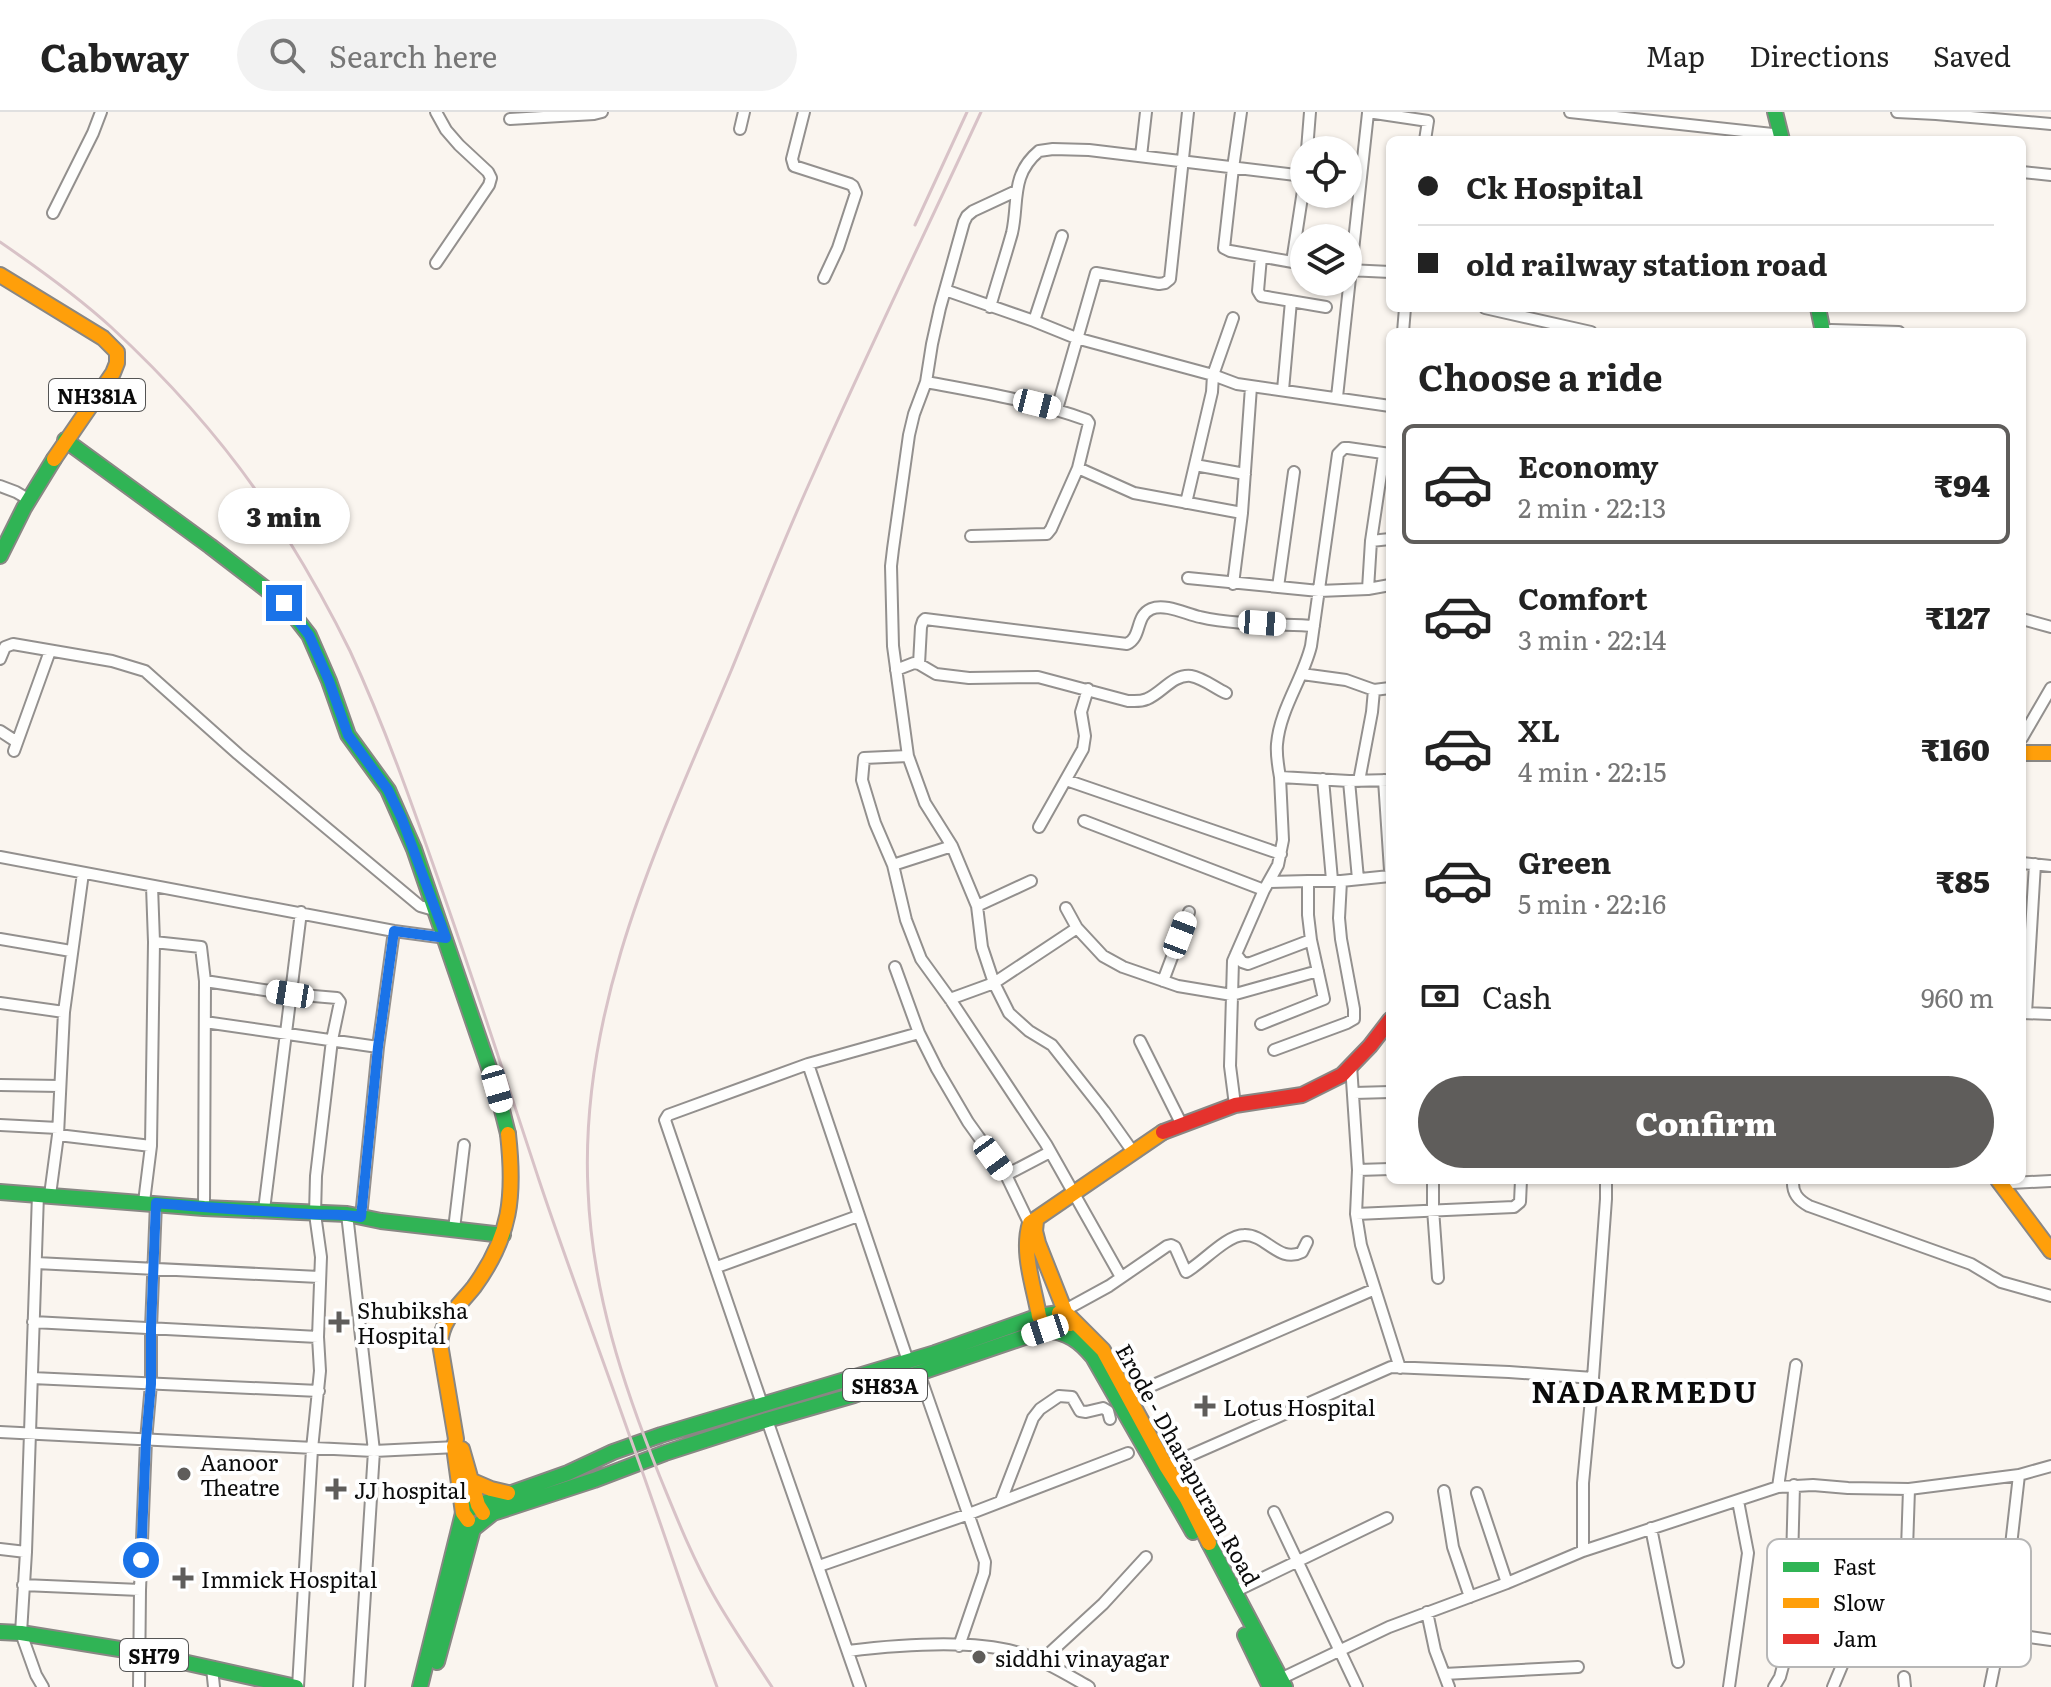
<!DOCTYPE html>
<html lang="en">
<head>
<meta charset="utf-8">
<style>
	:root { --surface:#fff; --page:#f2f2f2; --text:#222; --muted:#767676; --line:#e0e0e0; --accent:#5f5d5b }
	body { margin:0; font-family:Literata,serif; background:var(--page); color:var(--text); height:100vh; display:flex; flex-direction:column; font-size:30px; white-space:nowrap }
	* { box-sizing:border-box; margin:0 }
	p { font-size:26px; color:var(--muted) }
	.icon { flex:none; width:44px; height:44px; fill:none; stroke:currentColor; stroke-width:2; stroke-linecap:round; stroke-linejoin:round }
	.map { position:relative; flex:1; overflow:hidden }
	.details { position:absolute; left:1386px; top:216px; width:640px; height:856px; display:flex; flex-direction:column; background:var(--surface); border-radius:12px; box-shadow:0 2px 6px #0004 }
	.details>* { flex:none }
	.banner { position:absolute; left:1386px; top:24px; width:640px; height:176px; border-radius:12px; box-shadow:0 2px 6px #0004; display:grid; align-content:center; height:176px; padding:0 32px; background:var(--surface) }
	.fabs { position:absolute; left:1290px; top:24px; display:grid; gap:16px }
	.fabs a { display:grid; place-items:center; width:72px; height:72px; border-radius:50%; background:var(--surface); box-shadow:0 2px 6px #0004; font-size:40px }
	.end { position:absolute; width:36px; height:36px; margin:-18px; border:10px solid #1a73e8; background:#fff; box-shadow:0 0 0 4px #fff }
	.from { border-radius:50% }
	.bubble { position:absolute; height:56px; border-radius:28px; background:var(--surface); box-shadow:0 2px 6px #0004; font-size:26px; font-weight:800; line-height:56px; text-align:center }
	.car { position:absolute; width:24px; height:48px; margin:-24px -12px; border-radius:10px; box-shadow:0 0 6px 2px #0007; background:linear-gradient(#fff 24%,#345 0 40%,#fff 0 76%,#345 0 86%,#fff 0) }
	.banner b { display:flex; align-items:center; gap:28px; height:76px; font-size:30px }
	.banner b+b { border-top:2px solid var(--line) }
	.banner i { width:20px; height:20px; background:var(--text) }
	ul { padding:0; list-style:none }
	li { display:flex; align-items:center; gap:24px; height:120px; margin:0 16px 12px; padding:0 16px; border:4px solid transparent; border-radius:12px }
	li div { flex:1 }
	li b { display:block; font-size:30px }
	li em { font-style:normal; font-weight:800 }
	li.active { border-color:var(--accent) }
	li>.icon { width:72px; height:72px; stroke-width:1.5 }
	h2 { padding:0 32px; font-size:36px; line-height:96px }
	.pay { display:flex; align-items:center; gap:20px; height:88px; padding:0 32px; font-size:30px }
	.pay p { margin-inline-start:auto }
	.cta { display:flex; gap:16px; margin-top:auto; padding:16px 32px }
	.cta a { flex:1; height:92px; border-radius:48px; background:var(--accent); color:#fff; font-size:32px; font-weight:800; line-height:92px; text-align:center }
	header { display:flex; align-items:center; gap:48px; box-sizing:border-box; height:112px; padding:0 40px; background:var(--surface); border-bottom:2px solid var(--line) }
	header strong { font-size:38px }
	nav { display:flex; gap:44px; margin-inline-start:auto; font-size:28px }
	.search { width:560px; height:72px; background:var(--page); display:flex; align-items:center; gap:20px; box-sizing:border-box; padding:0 28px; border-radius:44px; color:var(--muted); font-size:30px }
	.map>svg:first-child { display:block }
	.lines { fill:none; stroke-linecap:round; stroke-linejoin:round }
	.street-casing { stroke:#93908e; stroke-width:14 }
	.fast-casing { stroke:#898784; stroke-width:18 }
	.slow-casing { stroke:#898784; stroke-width:18 }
	.jam-casing { stroke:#898784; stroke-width:18 }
	.street { stroke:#fefefd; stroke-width:10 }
	.fast { stroke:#30b455; stroke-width:14 }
	.slow { stroke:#ff9f0a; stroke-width:14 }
	.jam { stroke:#e5322d; stroke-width:14 }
	.rail { stroke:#d8c2c7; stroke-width:3 }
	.route { stroke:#1a73e8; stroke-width:10 }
	.poi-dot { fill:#5f5d5b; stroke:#fff; stroke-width:3 }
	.labels { text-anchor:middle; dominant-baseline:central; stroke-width:8; stroke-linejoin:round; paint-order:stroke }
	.shield { fill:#fff; stroke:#545454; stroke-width:2 }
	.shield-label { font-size:20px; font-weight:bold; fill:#0b0b0b }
	.poi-label { font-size:22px; fill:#0b0b0b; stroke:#fff; text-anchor:start }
	.street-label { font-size:22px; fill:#0b0b0b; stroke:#fff }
	.district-label { font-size:30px; font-weight:bold; letter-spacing:2px; fill:#0b0b0b; stroke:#fff }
	.key { fill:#fff; stroke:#b6b6b6; stroke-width:2 }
	.key-label { font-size:22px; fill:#0b0b0b }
</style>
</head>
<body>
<header>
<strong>Cabway</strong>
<div class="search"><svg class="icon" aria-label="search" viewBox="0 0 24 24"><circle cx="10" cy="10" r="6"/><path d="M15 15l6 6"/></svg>Search here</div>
<nav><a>Map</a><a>Directions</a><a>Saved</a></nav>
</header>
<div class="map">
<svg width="2051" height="1575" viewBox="0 0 2051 1575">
	<rect width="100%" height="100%" fill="#faf5ef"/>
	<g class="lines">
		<!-- street casing -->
		<g class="street-casing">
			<path id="street" d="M 436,0 L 446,18 L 459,33 L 488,60 L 491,66 L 489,73 L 436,151
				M 804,0 L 792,47 L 794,54 L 850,72 L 853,74 L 856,81 L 838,136 L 824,166
				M 1241,0 L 1233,56 L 1224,136 L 1230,139 L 1304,152
				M 1368,0 L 1428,9 L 1425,28
				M 1570,0 L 1781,23
				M 1897,0 L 1936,2 L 2051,12
				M 510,7 L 594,2 L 602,0
				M 740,17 L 744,0
				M 1307,38 L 1310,0
				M 1141,44 L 1146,0
				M 2022,60 L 2051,63
				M 53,101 L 93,21 L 101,0
				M 1261,145 L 1258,179 L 1261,184 L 1326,195
				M 1292,150 L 1304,72
				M 1348,158 L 1390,160
				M 945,178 L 1034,209 L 1076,226 L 1213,263 L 1237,272 L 1390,294
				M 990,195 C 997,170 1005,146 1012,121 C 1019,91 1010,63 1039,39 L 1053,37 L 1089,38 L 1304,64
				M 1485,196 L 1591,220
				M 1034,209 L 1062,124
				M 1831,218 L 1899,220
				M 1403,220 L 1405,196
				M 926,270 C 980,280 1035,289 1087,308 L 1089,311 L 1078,356 L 1051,417 L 1047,422 L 971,424
				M 1283,278 L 1291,189
				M 1337,285 L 1368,1
				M 1057,297 L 1096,161 L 1159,172 L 1165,171 L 1170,167 L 1188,0
				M 1195,353 L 1245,362
				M 1078,356 L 1134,381 L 1242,401
				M 0,374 L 16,380 L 28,387
				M 1186,391 L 1212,280 L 1213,263 L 1233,206
				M 1371,429 L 1390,427
				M 1188,466 L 1319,479 L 1368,477 L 1390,473
				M 1233,472 L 1242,401 L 1251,275
				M 1278,475 L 1294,360
				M 1368,477 L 1371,429 L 1384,342
				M 2022,507 L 2051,515
				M 0,547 L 5,535 L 13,532 L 112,549 L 145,559 L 238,642 L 420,794 L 434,798
				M 919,552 L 921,515 L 923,509 L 925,507 L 1127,532 C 1142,525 1135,504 1151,497 C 1165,491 1186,502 1200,505 C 1233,513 1279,512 1314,514
				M 896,558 L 914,551 L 919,552 L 936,562 L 969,566 L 1038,565 L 1128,589 C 1135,589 1140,590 1147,587 C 1162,581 1173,562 1191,564 C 1203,566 1215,576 1226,581
				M 1302,562 L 1346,568 L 1374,578 L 1390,576
				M 0,619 L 17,630
				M 2022,626 L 2051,576
				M 14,639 L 50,539
				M 908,644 L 893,534 L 891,454 L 893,437 L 909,323 L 914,302 L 926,270 L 932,232 L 940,196 L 964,110 L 967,104 L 973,99 L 1016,79
				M 1280,665 C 1278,654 1276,643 1277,632 C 1280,597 1303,567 1311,534 L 1338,342 L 1344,336 L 1348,336 L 1390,342
				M 1323,667 L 1332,768
				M 1066,668 L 1281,742
				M 1384,668 L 1390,758
				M 1349,669 L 1358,767
				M 1359,669 L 1372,600 L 1374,578
				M 1084,709 L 1264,778
				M 1039,715 L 1083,637 L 1085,624 L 1081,600 L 1088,577
				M 0,745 L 394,819 L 446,826
				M 2022,751 L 2051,754
				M 893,753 L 952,734
				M 1270,770 L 1308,769
				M 977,794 L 1031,769
				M 1066,796 L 1077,816 L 1103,844 L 1123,855 L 1178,874 L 1232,883 L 1318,859
				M 0,827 L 71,839
				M 154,830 L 201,835 L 205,869 L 204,1096
				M 1236,842 L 1242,850 L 1248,852 L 1311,828
				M 895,855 L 919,921 L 937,957 L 968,1010 L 1006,1063 L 1031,1115
				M 205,869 L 290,882 L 337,886 L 340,890 L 332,928 L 316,1064 L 315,1102 L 321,1145 L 318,1225 L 320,1259 L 312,1337 L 298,1575
				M 1163,869 L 1189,800
				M 950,887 L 994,871 L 1077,816
				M 0,891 L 64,900
				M 2022,901 L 2051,902
				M 2026,901 L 2035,752
				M 205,910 L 378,935
				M 1261,912 L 1324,887 L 1311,828 L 1308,803 L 1308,769 L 1341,769 L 1390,764
				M 1140,929 L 1182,1013
				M 1274,938 L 1347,911 L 1354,907 L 1354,897 L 1341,827 L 1339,806 L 1341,769
				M 808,952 L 919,921
				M 1351,953 L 1358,1058 L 1356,1102 L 1361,1133 L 1400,1256
				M 0,973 L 60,974
				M 1354,981 L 1390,980
				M 1235,993 L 1230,954 L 1233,849 L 1264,778 L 1278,753 L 1283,728 L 1280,665 L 1349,669 L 1390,668
				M 0,1013 L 58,1016
				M 58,1023 L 151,1034
				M 1358,1058 L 1390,1057
				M 1006,1063 L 1050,1040
				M 1433,1068 L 1433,1097 L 1438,1166
				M 1793,1068 C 1792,1081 1798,1088 1809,1094 L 1971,1152 L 2001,1170 L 2051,1184
				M 2011,1071 L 2051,1069
				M 38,1082 L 26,1440 L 21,1521 L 36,1563 L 43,1575
				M 50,1083 L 58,1023 L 64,900 L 83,761
				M 144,1090 L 151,1034 L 154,830 L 152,774
				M 264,1098 L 301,800
				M 347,1102 L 374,1339 L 359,1575
				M 1356,1102 L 1514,1095 L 1520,1090 L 1521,1068
				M 361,1105 L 378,935 L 394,819
				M 454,1117 L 464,1033
				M 36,1151 L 319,1165
				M 717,1155 L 858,1104
				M 1121,1165 L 1046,1032 L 950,887 L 921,847 L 906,808 L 893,753 L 875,711 L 862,668 L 864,646 L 908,644 L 925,691 L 952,734 L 977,794 L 982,835 L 994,871 L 1009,901 L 1029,919 L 1052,933 L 1104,999 L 1133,1040
				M 1067,1197 L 1109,1174 L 1167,1134 L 1171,1133 L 1175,1135 L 1186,1160 C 1202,1151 1227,1123 1244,1123 C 1266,1122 1279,1152 1302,1140 L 1307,1130
				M 33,1210 L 318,1225
				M 919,1261 L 985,1450 L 984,1461 L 959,1534
				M 32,1266 L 319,1279
				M 1593,1266 L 1606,1087 L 1606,1068
				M 1128,1284 L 1375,1177
				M 762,1292 L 665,1008 L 668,1003 L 808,952 L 908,1249
				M 767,1308 L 860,1575
				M 0,1320 L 374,1339 L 457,1335
				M 1166,1354 L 1391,1255 L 1509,1260 L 1593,1266 L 1583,1371 L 1583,1439
				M 1778,1375 L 1796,1253
				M 1444,1379 L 1453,1435 L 1470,1485
				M 1477,1381 L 1507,1471
				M 1001,1389 L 1033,1306 L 1040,1297 L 1059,1284 L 1072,1285 L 1080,1299 L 1086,1300 L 1103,1296 L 1108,1299 L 1110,1307
				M 1274,1400 L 1357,1575
				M 1651,1416 L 1678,1550
				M 0,1437 L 26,1440
				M 819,1454 L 969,1402 L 1128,1341
				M 23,1473 L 140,1478
				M 1234,1480 L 1387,1406
				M 1427,1500 L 1435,1538 L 1449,1575
				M 2001,1521 L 2051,1528
				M 1904,1527 L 1909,1377
				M 848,1539 C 897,1533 968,1527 1016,1540 C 1042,1547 1066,1562 1089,1575
				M 1041,1549 L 1103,1492 L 1146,1445
				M 212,1556 L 214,1575
				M 1444,1562 L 1578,1555
				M 1904,1565 L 1905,1575
				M 1278,1568 L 1389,1515 L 1507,1471 L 1583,1439 L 1778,1375 L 1813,1373 L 1848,1376 L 1909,1377 L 2019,1363 L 2051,1354
				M 139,1575 L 140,1478 L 146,1328 L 151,1272 L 151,1216 L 156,1091
				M 1729,1575 L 1748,1441 L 1738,1389
				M 1774,1575 L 1780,1565 L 1790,1528 L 1794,1373
				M 1833,1575 L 1846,1544
				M 1990,1575 L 2001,1521 L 2019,1363"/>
		</g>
		<!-- fast casing -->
		<g class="fast-casing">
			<path id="fast" d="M 1775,0 L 1782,28
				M 1818,196 L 1823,220
				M 65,328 L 210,434 L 284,491 L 309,523 L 329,569 L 348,623 L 388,678 L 414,737 L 498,982 L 508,1022
				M 0,444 L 24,396 L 54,347
				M 0,1080 L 204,1096 L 347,1102 L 381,1109 L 503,1123
				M 1209,1431 L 1285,1575
				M 0,1520 L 21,1521 L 138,1540 L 296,1575
				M 1245,1523 L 1270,1575
				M 437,1550 L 473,1417 L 493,1401 L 594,1368 L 665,1341 L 767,1308 L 854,1283 L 1045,1218 C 1067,1220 1079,1228 1093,1245 L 1193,1420
				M 420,1575 L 463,1401 L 478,1393 L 568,1361 L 613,1340 L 661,1323 L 935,1241 L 1039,1204 L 1059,1201"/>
		</g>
		<!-- slow casing -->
		<g class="slow-casing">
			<path id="slow" d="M 0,163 L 103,226 L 117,240 L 117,251 L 113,261 L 54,347
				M 2022,641 L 2051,641
				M 1998,1068 L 2051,1139
				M 1036,1109 L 1035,1119 L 1038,1131 L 1070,1212
				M 1059,1201 L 1068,1203 L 1103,1238 L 1166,1354 L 1187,1387 L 1209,1431
				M 1043,1213 L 1039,1204 C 1034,1174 1021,1141 1030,1111 L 1163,1020
				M 462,1337 L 478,1393 L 483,1401
				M 470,1368 L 491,1377 L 508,1381
				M 468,1408 L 463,1401 L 454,1335 L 456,1327 L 440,1232 C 442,1206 459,1194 474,1175 C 511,1124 515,1084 508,1022"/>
		</g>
		<!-- jam casing -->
		<g class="jam-casing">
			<path id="jam" d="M 1163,1020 L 1235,993 L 1302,983 L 1342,963 L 1370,934 L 1390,908"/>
		</g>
		<!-- street -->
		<use href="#street" class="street"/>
		<!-- fast -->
		<use href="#fast" class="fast"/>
		<!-- slow -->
		<use href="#slow" class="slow"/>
		<!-- jam -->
		<use href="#jam" class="jam"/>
		<!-- rail -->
		<path class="rail" d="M 915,113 L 967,0
			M 0,130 C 38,156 77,184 111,215 C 177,276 239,347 286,424 C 309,461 331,500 350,539 C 386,617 414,698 442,778 C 476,875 507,971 539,1068 C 568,1155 600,1239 630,1325 C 660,1408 687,1492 717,1575
			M 772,1575 C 752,1544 731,1514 713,1482 C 692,1445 676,1404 660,1365 C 623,1273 592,1179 588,1078 C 579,892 661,726 731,559 C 758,493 784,427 813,363 C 867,241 925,121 981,0"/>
	</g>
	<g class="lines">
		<!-- route -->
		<path class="route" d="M 141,1448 L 146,1328 L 151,1272 L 151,1216 L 156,1091 C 208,1096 260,1099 311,1102 C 328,1103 344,1102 361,1105 L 378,935 L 394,819 L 446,826 L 402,707 L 388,678 L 348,623 L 329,569 L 309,523 L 284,491"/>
	</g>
	<!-- markers -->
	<g class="poi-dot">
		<path d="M335 1198h8v8h8v8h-8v8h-8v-8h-8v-8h8z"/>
		<path d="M1201 1282h8v8h8v8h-8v8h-8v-8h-8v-8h8z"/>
		<circle cx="184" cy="1362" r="8"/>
		<path d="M332 1365h8v8h8v8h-8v8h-8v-8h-8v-8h8z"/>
		<path d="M179 1454h8v8h8v8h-8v8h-8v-8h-8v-8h8z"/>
		<circle cx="979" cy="1545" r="8"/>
	</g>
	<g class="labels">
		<!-- shield labels -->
		<g class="shield">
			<rect x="49" y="267" width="96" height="32" rx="6"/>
			<rect x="843" y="1257" width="84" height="32" rx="6"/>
			<rect x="120" y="1527" width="68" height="32" rx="6"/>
		</g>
		<g class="shield-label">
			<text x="97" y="283">NH381A</text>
			<text x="885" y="1273">SH83A</text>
			<text x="154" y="1543">SH79</text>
		</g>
		<!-- poi labels -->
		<g class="poi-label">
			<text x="357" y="1197">Shubiksha<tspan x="357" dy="25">Hospital</tspan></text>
			<text x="1223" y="1294">Lotus Hospital</text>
			<text x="200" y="1349">Aanoor<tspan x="200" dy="25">Theatre</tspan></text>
			<text x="354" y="1377">JJ hospital</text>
			<text x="201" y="1466">Immick Hospital</text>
			<text x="995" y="1545">siddhi vinayagar</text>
		</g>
		<!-- street labels -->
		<g class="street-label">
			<text transform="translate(1189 1352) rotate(61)">Erode - Dharapuram Road</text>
		</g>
		<!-- district labels -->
		<g class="district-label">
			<text x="1645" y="1278">NADARMEDU</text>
		</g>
	</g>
	<!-- legend -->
	<rect x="1767" y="1427" width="264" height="128" rx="12" class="key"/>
	<rect x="1783" y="1450" width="36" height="10" fill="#30b455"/>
	<rect x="1783" y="1486" width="36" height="10" fill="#ff9f0a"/>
	<rect x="1783" y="1522" width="36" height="10" fill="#e5322d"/>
	<g class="key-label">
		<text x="1833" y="1463">Fast</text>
		<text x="1833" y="1499">Slow</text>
		<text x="1833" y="1535">Jam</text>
	</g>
</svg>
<div class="fabs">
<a><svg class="icon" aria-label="locate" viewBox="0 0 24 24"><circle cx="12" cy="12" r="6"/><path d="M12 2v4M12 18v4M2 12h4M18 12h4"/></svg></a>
<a><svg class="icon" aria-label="layers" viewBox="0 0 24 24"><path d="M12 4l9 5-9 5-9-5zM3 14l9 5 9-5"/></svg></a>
</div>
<i class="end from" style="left:141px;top:1448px"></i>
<i class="end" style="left:284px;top:491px"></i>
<div class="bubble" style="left:218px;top:376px;width:132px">3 min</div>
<i class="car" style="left:1037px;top:292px;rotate:104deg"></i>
<i class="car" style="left:1262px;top:511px;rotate:94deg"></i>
<i class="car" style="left:1180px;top:823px;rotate:21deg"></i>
<i class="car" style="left:290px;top:882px;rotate:279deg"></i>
<i class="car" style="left:497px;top:977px;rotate:164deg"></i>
<i class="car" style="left:993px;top:1046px;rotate:144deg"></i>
<i class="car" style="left:1045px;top:1218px;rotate:252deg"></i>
<div class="banner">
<b><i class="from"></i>Ck Hospital</b>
<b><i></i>old railway station road</b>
</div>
<section class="details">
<h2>Choose a ride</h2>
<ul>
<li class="active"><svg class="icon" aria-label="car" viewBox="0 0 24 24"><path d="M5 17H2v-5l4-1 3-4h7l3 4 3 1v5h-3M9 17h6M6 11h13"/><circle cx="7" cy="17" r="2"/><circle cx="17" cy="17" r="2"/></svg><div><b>Economy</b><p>2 min · 22:13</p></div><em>₹94</em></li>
<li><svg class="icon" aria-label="car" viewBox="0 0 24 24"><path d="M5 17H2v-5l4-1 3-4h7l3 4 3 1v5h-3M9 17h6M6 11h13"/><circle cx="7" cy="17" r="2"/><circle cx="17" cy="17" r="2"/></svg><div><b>Comfort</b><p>3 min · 22:14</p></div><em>₹127</em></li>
<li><svg class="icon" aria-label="car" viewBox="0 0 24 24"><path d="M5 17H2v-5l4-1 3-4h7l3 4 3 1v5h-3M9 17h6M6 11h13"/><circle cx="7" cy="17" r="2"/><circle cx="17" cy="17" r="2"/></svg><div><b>XL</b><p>4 min · 22:15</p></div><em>₹160</em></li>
<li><svg class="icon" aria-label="car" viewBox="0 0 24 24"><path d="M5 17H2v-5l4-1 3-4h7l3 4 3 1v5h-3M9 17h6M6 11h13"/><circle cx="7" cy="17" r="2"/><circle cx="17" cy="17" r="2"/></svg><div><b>Green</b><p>5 min · 22:16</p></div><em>₹85</em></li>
</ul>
<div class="pay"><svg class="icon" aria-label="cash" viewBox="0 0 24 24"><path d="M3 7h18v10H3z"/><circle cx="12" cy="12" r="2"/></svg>Cash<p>960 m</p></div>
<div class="cta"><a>Confirm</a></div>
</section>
</div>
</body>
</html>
